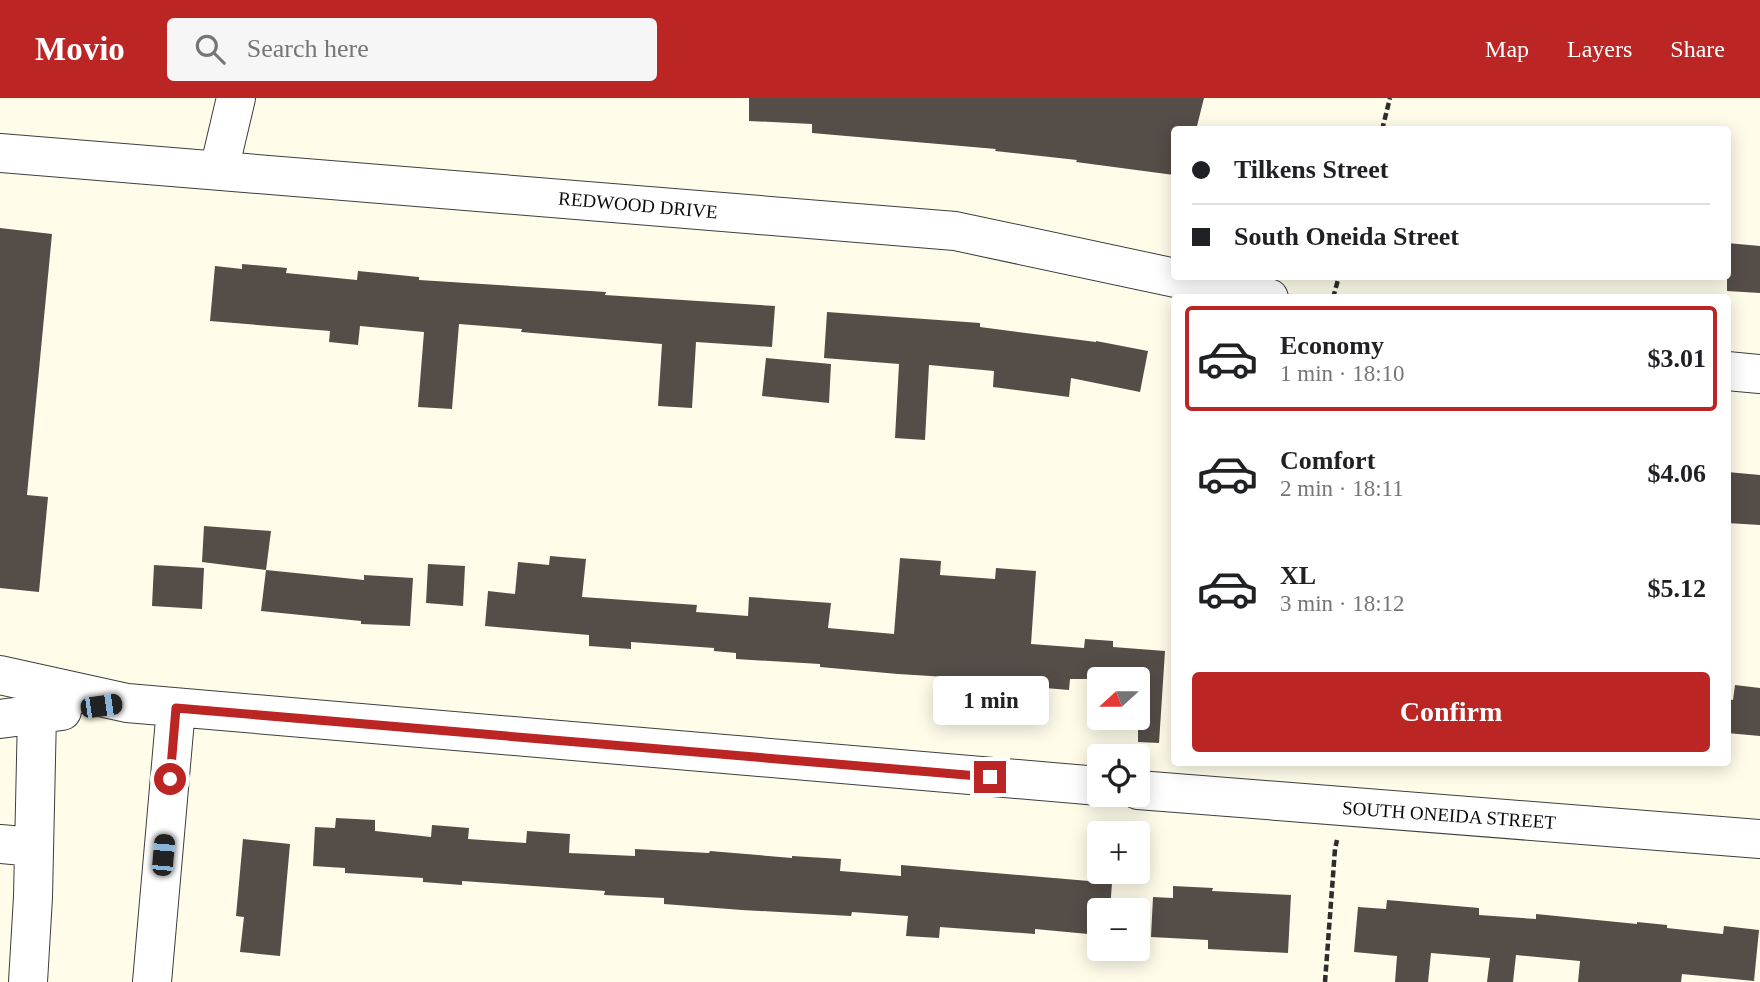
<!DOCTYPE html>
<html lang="en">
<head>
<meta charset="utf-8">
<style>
	:root { --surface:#fff; --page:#f6f6f6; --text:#202124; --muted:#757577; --line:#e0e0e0; --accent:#bb2524 }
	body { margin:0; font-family:"Times New Roman",serif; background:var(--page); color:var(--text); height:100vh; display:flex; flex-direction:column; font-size:26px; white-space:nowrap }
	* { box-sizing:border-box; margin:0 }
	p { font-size:23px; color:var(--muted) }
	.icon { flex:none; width:38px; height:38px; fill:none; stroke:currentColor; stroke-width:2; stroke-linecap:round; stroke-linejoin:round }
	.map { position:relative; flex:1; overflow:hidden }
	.panel { position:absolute; left:1171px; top:196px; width:560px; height:472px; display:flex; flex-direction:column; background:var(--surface); border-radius:7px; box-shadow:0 4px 18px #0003 }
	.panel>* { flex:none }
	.banner { position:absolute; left:1171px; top:28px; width:560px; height:154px; border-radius:7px; box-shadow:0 4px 18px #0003; display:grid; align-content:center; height:154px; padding:0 21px; background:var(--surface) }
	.needle { width:46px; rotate:249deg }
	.fabs { position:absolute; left:1087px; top:569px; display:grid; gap:14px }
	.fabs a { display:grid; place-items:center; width:63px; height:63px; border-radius:7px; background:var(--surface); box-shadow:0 4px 18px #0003; font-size:35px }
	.end { position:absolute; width:32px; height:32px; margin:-16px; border:9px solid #bb2524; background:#fff; box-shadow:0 0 0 4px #fff }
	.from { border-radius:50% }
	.bubble { position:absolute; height:49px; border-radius:7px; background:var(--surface); box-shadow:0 4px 18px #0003; font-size:23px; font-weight:600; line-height:49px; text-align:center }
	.car { position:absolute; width:21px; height:42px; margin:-21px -10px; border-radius:9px; box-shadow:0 0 5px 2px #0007; background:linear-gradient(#222 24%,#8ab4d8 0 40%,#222 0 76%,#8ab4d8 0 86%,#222 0) }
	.banner b { display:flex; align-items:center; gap:24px; height:66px; font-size:26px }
	.banner b+b { border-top:2px solid var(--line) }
	.banner i { width:18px; height:18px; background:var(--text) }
	ul { padding:12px 0 0; list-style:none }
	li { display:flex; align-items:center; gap:21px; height:105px; margin:0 14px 10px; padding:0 7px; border:4px solid transparent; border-radius:7px }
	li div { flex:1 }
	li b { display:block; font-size:26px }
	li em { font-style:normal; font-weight:600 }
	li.selected { border-color:var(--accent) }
	li>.icon { width:63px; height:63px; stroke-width:1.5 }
	.action { display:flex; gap:14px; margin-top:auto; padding:14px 21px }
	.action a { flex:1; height:80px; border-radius:7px; background:var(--accent); color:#fff; font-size:28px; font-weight:600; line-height:80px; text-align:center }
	header { display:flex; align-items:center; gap:42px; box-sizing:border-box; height:98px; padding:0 35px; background:var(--accent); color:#fff }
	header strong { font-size:33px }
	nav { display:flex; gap:38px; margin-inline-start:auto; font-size:24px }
	.search { width:490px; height:63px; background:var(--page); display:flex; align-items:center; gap:18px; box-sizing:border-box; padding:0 24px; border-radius:7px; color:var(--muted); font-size:26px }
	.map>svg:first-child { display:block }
	.building { fill:#544d48 }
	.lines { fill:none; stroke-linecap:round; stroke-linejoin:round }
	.minor-casing { stroke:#3e3e3e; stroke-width:40 }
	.path { stroke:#2d2d2d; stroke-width:4.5; stroke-dasharray:7 3.5; stroke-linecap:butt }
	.minor { stroke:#fff; stroke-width:38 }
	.route { stroke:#bb2524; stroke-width:9 }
	.labels { text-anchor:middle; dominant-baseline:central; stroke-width:7; stroke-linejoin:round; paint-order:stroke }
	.street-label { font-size:19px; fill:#0b0b0b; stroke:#fff }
</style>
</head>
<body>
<header>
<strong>Movio</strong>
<div class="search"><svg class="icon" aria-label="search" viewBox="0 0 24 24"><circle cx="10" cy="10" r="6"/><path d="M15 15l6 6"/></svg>Search here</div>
<nav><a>Map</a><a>Layers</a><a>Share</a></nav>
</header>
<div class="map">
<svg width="1760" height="884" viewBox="0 0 1760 884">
	<rect width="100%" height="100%" fill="#fffcea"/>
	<!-- building -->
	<path class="building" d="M 749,0 L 1204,0 L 1196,32 L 1174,32 L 1174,77 L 1076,64 L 1077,62 L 995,53 L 996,51 L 812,35 L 812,26 L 749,23 Z
		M 0,130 L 52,136 L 27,397 L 48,399 L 39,494 L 0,490 Z
		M 1727,145 L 1760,148 L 1760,195 L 1727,193 Z
		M 242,166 L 287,170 L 286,175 L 357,182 L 358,173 L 419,179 L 419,182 L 606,194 L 605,197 L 775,208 L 772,249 L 696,244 L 692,310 L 658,308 L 662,246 L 521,234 L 522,231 L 459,226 L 452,311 L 418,309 L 424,234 L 360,228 L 358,247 L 329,244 L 330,233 L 210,223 L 215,168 L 242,171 Z
		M 827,214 L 980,225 L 980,229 L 1096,244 L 1096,243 L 1148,253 L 1140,294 L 1071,280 L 1069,299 L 993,289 L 994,273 L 929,267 L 925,342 L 895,340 L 899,266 L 824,260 Z
		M 766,260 L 831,266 L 829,305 L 762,298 Z
		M 1727,374 L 1760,377 L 1760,427 L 1727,425 Z
		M 204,428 L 271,433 L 266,472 L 202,464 Z
		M 550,458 L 586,461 L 582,499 L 697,507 L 696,514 L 748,518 L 749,499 L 831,505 L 828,530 L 894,536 L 900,460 L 941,463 L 940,477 L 995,481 L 996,470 L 1036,473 L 1031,546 L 1084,550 L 1085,541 L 1113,543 L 1113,549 L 1165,553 L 1159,645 L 1138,644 L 1138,581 L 1070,581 L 1069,592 L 1011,587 L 1012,583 L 898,576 L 820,569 L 820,566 L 736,561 L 736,555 L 714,553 L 714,550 L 631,544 L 631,551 L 589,548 L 589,537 L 485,528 L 488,493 L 515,496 L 518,464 L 549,467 Z
		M 428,466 L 465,468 L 463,508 L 426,505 Z
		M 154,467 L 204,470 L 202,511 L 152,508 Z
		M 266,472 L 364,482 L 364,477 L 413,480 L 410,528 L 361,526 L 361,523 L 261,513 Z
		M 1735,587 L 1760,590 L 1760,638 L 1727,635 L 1727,601 L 1733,602 Z
		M 336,720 L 375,722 L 375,733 L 431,739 L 432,727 L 469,730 L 468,741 L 526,745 L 527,733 L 570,736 L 569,755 L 635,758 L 635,751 L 709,755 L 710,753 L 792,760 L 792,758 L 841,761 L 840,773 L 901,778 L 901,767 L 1112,785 L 1110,812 L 1099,812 L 1099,837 L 1035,831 L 1035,836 L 940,829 L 939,840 L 906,838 L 908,818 L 852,814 L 851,818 L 742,812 L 664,806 L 664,800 L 604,797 L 605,793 L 462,783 L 462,787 L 423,784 L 423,780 L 345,775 L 345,770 L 313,768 L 315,729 L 335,730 Z
		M 243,741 L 290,746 L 280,858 L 240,854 L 244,819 L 236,818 Z
		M 1173,788 L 1213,790 L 1212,793 L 1291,797 L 1288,855 L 1208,851 L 1208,842 L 1151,839 L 1153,799 L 1173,800 Z
		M 1387,802 L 1479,810 L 1479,817 L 1536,821 L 1536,816 L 1637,826 L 1637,824 L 1667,827 L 1667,830 L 1723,836 L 1724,828 L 1759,832 L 1754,883 L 1682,876 L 1681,884 L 1578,884 L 1580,863 L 1516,857 L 1513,884 L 1487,884 L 1490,860 L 1431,855 L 1428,884 L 1395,884 L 1397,858 L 1354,854 L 1358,809 L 1386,811 Z"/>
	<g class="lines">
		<!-- minor casing -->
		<g class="minor-casing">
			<path id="minor" d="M 0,55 L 955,133 L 1269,200
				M 219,72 L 236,0
				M 1727,273 L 1760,276
				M 0,577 L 127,605 L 1099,688
				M 0,621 L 62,613
				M 1138,692 L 1760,741
				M 0,746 L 34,749
				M 28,884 L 33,799 L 37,616
				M 152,884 L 176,610"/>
		</g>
		<!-- path -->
		<path class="path" d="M 1382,32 L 1390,0
			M 1333,200 L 1339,178
			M 1325,884 L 1335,751 L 1337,742"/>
		<!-- minor -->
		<use href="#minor" class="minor"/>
	</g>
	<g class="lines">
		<!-- route -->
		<path class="route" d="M 170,681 L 176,610 L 990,679"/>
	</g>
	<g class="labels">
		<!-- street labels -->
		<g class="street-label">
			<text transform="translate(638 107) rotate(5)">REDWOOD DRIVE</text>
			<text transform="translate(1449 717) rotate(4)">SOUTH ONEIDA STREET</text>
		</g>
	</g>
</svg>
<div class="fabs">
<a><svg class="needle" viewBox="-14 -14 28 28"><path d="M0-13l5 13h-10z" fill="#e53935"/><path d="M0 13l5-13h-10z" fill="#757577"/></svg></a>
<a><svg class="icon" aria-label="locate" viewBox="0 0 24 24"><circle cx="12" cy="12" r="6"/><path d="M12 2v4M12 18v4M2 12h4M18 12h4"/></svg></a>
<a>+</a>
<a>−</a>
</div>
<i class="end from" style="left:170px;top:681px"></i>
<i class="end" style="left:990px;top:679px"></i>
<div class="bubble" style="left:933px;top:578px;width:116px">1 min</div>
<i class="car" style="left:101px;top:608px;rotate:82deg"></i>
<i class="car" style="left:163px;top:757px;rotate:5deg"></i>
<div class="banner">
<b><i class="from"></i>Tilkens Street</b>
<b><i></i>South Oneida Street</b>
</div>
<section class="panel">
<ul>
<li class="selected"><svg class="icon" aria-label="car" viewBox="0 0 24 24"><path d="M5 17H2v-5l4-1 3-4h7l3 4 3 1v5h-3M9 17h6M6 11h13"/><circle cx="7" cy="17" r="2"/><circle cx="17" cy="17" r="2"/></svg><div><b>Economy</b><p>1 min · 18:10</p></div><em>$3.01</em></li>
<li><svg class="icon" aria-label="car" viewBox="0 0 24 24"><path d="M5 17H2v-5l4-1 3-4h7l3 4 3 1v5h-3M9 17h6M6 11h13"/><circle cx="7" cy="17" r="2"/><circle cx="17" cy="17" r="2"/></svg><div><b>Comfort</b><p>2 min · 18:11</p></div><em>$4.06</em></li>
<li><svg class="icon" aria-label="car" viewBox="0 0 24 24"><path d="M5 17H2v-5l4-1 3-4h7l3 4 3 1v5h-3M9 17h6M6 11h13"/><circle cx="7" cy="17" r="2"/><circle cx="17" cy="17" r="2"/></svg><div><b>XL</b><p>3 min · 18:12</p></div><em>$5.12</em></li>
</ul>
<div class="action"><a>Confirm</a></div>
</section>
</div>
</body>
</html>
